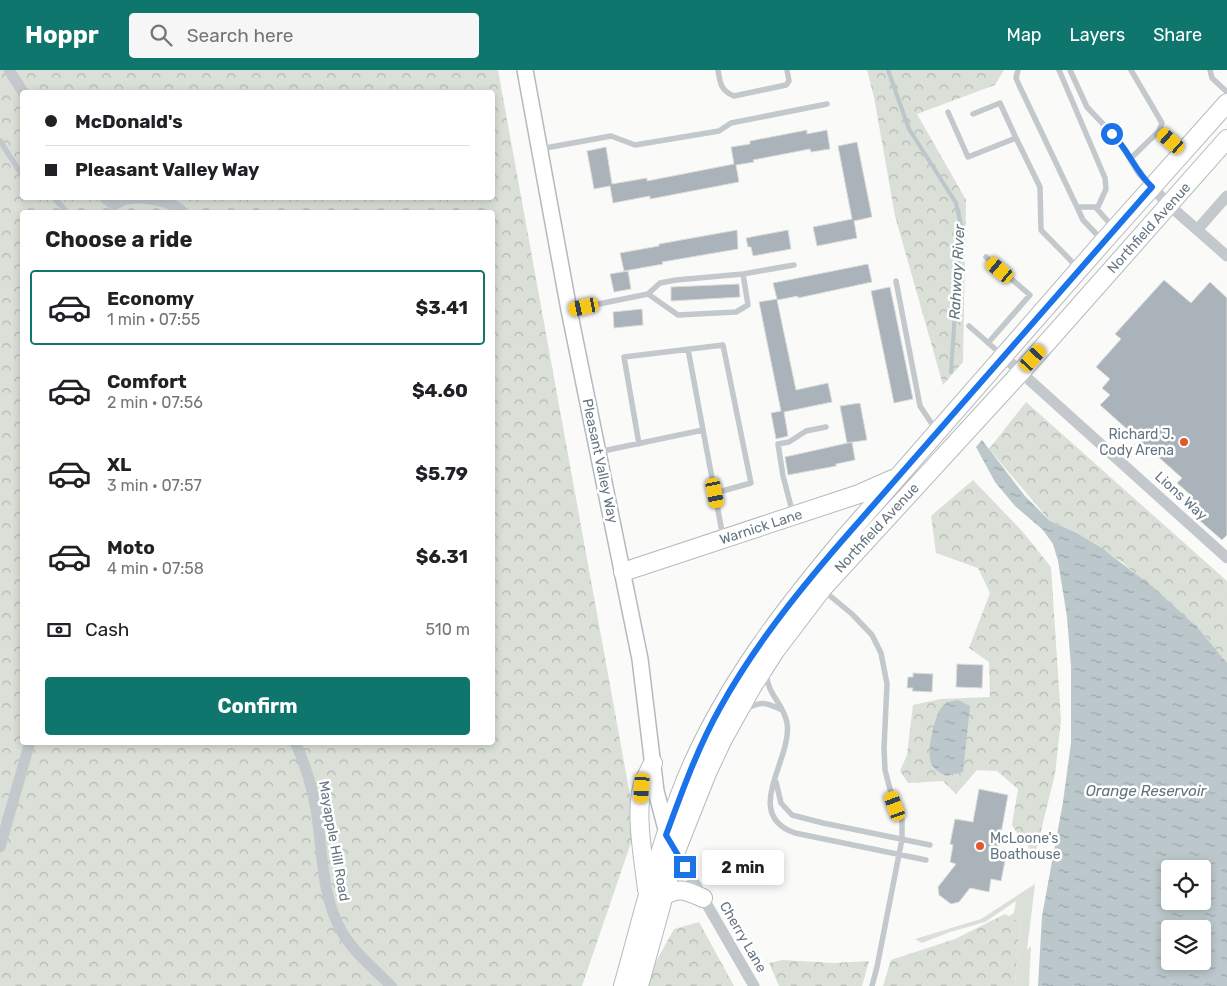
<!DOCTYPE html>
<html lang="en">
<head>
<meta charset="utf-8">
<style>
	:root { --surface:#fff; --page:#f6f6f6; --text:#202124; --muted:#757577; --line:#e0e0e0; --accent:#0f766e }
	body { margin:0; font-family:Rubik,sans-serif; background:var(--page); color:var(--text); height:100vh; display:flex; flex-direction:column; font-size:19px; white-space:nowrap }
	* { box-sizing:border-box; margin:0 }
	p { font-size:16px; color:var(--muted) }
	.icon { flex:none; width:28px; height:28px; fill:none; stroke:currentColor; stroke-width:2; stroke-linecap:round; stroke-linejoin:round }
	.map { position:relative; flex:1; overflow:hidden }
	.panel { position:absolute; left:20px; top:140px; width:475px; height:535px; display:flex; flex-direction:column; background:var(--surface); border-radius:5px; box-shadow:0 2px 8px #0003 }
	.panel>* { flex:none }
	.hud { position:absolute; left:20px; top:20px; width:475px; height:110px; border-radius:5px; box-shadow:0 2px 8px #0003; display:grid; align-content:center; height:110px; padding:0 25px; background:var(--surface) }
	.controls { position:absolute; left:1161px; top:790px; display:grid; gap:10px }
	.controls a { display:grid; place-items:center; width:50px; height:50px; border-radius:5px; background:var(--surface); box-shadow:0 2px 8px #0003; font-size:25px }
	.end { position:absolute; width:22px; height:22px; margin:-11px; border:6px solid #1a73e8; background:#fff; box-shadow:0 0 0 2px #fff }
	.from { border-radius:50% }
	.bubble { position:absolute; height:35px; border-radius:5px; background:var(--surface); box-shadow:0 2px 8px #0003; font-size:16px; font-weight:700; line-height:35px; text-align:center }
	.car { position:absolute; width:15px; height:30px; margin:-15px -8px; border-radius:6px; box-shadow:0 0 4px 1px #0007; background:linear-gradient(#f5c518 24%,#345 0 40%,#f5c518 0 76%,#345 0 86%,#f5c518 0) }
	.hud b { display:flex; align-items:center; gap:18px; height:48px; font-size:19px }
	.hud b+b { border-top:1px solid var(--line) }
	.hud i { width:12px; height:12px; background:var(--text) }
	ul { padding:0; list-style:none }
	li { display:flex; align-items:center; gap:15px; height:75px; margin:0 10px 8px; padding:0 15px; border:2px solid transparent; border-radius:5px }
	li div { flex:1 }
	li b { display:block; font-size:19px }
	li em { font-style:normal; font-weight:700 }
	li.active { border-color:var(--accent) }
	li>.icon { width:45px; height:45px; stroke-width:1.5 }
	h2 { padding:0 25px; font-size:22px; line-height:60px }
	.pay { display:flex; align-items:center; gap:12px; height:55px; padding:0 25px; font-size:19px }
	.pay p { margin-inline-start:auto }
	.cta { display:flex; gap:10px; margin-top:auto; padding:10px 25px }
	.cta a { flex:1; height:58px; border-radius:5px; background:var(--accent); color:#fff; font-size:20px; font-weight:700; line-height:58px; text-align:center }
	header { display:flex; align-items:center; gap:30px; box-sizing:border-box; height:70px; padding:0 25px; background:var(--accent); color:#fff }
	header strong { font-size:24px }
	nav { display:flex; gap:28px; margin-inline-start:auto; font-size:18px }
	.search { width:350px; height:45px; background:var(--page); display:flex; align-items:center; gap:12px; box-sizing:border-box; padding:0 18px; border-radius:5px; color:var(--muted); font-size:19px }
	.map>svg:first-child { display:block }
	.forest { fill:url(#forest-crowns); fill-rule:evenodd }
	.garden { fill:#dadfd7 }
	.water { fill:url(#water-ripples); fill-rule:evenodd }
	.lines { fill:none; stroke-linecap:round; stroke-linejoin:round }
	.stream { stroke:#bbc7cb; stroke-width:4 }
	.building { fill:#aab3b9; stroke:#dcdcda }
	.secondary-casing { stroke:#b3babf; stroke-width:18 }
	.primary-casing { stroke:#b5babe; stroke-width:20 }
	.service { stroke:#c3c8cc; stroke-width:5.5 }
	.minor { stroke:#c3c8cc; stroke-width:11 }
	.secondary { stroke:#fff; stroke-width:15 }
	.primary { stroke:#fff; stroke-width:18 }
	.route { stroke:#1a73e8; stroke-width:6 }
	.poi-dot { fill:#e4572e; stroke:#fff; stroke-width:2 }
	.labels { text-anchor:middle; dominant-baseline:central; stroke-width:5; stroke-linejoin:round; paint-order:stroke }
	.street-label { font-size:14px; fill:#657683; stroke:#fff }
	.poi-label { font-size:14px; fill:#657683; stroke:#fff; text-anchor:end }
	.water-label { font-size:15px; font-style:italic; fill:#60757c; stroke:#fff }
</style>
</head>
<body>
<header>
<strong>Hoppr</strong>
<div class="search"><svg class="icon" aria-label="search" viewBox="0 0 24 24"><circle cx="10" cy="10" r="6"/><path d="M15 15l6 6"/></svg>Search here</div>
<nav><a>Map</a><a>Layers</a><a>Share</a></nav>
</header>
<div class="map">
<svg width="1227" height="916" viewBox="0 0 1227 916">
	<defs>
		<pattern id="forest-crowns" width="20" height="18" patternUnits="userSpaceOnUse" patternTransform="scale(1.25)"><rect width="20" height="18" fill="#dadfd7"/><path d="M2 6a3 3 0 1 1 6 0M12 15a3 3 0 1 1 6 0" fill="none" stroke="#b4b9b4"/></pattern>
		<pattern id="water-ripples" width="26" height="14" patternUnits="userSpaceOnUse" patternTransform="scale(1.25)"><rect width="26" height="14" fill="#bbc7cb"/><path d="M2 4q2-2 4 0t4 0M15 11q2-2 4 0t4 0" fill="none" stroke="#9ca6aa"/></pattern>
	</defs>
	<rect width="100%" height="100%" fill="#fafaf8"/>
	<!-- forest -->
	<path class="forest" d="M 0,0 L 498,0 L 636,758 L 582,916 L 0,916 ZM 22,22 L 492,22 L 492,128 L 22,128 ZM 22,142 L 492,142 L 492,672 L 22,672 Z
		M 867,0 L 1004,0 L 995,15 L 917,44 L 966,130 L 963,292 L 943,315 L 895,146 L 874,27 Z
		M 1026,332 L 1227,511 L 1227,593 L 1199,559 L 1122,492 L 1077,463 L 1050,451 L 989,379 Z
		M 973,410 L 1022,461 L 1051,497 L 1061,650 L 1055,704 L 1035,785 L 1020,767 L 1012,755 L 1018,719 L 997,701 L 977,700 L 956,724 L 943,711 L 908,713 L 900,701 L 907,685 L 913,635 L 941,629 L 990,627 L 989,592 L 969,578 L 990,523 L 978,498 L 936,483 L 931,446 Z
		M 1005,844 L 1020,852 L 1015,916 L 883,916 L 891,890 L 955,869 Z
		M 699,852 L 734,916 L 645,916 L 647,908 L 674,859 Z
		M 783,890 L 833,893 L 869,891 L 862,916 L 779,916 L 769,893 Z"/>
	<!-- garden -->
	<path class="garden" d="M 1035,814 L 1027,880 L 1031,876 L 1029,916 L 1015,916 L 1020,852 L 1009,846 L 1014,843 L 1016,831 L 985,852 L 950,862 L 922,873 L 915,869 L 981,849 Z"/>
	<!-- water -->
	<path class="water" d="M 982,370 L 1025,426 L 1050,451 L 1077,463 L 1103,479 L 1153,517 L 1199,559 L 1227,593 L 1227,916 L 1038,916 L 1042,846 L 1063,732 L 1071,673 L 1071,597 L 1067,547 L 1058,491 L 1053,474 L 1043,460 L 1015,436 L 995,412 L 976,377 ZM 1170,799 L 1202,799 L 1202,831 L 1170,831 ZM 1170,859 L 1202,859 L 1202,891 L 1170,891 Z
		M 958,630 L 970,636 L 963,702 L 946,706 C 939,702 931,698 930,689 C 928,677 935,639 946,633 C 949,631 955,631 958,630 Z"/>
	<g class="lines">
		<!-- stream -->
		<path class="stream" d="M 888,0 L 909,59 L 956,133 L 961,155 L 951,302"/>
	</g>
	<!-- building -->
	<path class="building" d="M 807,60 L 807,64 L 827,60 L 830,79 L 811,82 L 810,79 L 753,90 L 754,92 L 736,95 L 739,112 L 650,129 L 650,126 L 613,133 L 610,116 L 594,119 L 587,81 L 606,77 L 612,114 L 647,108 L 647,111 L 734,94 L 731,77 L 750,74 L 750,71 Z
		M 857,72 L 872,147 L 854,151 L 857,168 L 817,176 L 813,157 L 852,149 L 838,76 Z
		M 737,160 L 738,179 L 662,192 L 663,194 L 624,201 L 620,183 L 659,176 L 659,174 Z
		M 788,160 L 791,179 L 753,186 L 751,177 L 748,177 L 746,168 Z
		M 868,194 L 872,212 L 798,228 L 798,226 L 777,230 L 796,320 L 828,313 L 832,332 L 784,342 L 788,366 L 776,369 L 771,343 L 781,341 L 759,232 L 777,229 L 773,213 Z
		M 628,201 L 631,219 L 614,222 L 610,204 Z
		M 1164,210 L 1191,233 L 1210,212 L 1227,228 L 1227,465 L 1222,470 L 1184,437 L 1193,427 L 1177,413 L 1182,408 L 1100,335 L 1110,325 L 1102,318 L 1110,309 L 1096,297 L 1121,269 L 1115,264 Z
		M 739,214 L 740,227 L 671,231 L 671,217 Z
		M 890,217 L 913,329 L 894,333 L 871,221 Z
		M 642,239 L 643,255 L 614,258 L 613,242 Z
		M 860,333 L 867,370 L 847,373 L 840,336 Z
		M 852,372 L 855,390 L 836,394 L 836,396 L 788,405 L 785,387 Z
		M 957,594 L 983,595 L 982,618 L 956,617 Z
		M 913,603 L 933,604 L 932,622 L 912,621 L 913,618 L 907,618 L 908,607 L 913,607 Z
		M 979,719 L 1008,725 L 998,780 L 1007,781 L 1001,811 L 991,809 L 989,822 L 970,818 L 959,832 L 951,834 L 939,825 L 938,817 L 956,794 L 950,792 L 953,775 L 950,774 L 955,749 L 973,752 Z"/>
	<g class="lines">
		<!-- secondary casing -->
		<g class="secondary-casing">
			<path id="secondary" d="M 525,0 L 569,240 L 640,589 L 656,721 L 668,767"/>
		</g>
		<!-- primary casing -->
		<g class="primary-casing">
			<path id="primary" d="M 623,502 L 859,424 L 893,409
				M 647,820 C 644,792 635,745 642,718 C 644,710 649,701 653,693
				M 664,826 C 679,816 687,821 703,828
				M 623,916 C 644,842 661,766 692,695 C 729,612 783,541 841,472 L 1103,172 L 1227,33
				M 639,916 L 676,781 L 707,703 L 722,671 L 752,617 L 775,581 L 822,519 L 1021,302 L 1227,69"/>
		</g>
		<!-- service -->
		<path class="service" d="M 718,0 C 720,13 721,21 734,26 L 786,15 L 789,11 L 787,0
			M 1018,0 L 1016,8 L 1019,15 L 1077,137 L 1083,150 L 1102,170
			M 1059,0 L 1105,108 L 1106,119 L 1097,139 L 1113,157
			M 1070,0 L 1087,37 L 1119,71 L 1139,104 L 1150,116
			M 1210,0 L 1212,8 L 1227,22
			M 948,42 L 968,87 L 1016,68 L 1040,117 L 1041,160 L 1078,198
			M 973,44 L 1000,33 L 1016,68
			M 1159,61 L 1182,80
			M 0,71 L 22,105
			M 540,79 L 611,66 L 635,75 L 719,61 L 731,53 L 827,34
			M 1130,89 L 1159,61 L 1162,53 L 1131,0
			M 54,128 L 67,142
			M 1077,137 L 1097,137
			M 986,187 L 1030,225 L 988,273
			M 896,211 L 920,336 L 936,360
			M 648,224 L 678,245 L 736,242 L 748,235 L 743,204
			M 569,240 L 648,224 L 660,213 L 676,210 L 743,204 L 794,195
			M 969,256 L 1002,285
			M 688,279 L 703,360
			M 639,374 L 624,287 L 723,275 L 751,413 L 715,423
			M 598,382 L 703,360 L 723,467
			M 793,444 L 783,406 L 778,374 L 789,372 L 806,361 L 826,357
			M 823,520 L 852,544 L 872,565 L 881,583 L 887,614 L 884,678 L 885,700 L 891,723 L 902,749 L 902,769 L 877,897 L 872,916
			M 767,604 C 766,623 784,634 787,653 C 793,689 741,744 795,763 L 926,790
			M 745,639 C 762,631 765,632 782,640
			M 776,712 L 781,733 L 792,745 L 823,753 L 930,775"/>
		<!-- minor -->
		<path class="minor" d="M 9,0 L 23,22
			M 1152,117 L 1169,135 L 1227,186
			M 105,128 L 114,135 L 125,129 L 137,128
			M 141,128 C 158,130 170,131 183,142
			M 1197,160 L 1227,126
			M 1004,287 L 1227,488
			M 295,672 C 308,700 316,731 319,761 C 323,796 324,831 342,862 C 354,883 375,899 391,916
			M 0,777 L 30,672
			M 676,781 L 754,916"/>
		<!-- secondary -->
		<use href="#secondary" class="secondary"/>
		<!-- primary -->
		<use href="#primary" class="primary"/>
	</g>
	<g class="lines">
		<!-- route -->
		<path class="route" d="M 685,797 L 666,765 C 682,722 697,679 720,638 C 753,578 796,524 841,472 L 1152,117 C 1135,101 1128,79 1112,64"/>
	</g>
	<!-- markers -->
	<g class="poi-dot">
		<circle cx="1184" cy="372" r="5"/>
		<circle cx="980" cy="776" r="5"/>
	</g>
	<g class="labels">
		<!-- street labels -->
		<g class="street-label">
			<text transform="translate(1149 158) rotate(-48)">Northfield Avenue</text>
			<text transform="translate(600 391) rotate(78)">Pleasant Valley Way</text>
			<text transform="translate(1181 426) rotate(42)">Lions Way</text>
			<text transform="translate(761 457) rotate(-18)">Warnick Lane</text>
			<text transform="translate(877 458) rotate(-47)">Northfield Avenue</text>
			<text transform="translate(334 771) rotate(80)">Mayapple Hill Road</text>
			<text transform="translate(743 867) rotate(60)">Cherry Lane</text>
		</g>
		<!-- poi labels -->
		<g class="poi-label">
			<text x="1174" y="364">Richard J.<tspan x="1174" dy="16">Cody Arena</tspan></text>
			<text x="990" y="768" text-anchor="start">McLoone's<tspan x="990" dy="16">Boathouse</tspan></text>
		</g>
		<!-- water labels -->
		<g class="water-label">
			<text transform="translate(957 202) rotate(-87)">Rahway River</text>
			<text x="1146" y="721">Orange Reservoir</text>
		</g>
	</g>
</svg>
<div class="controls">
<a><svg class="icon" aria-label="locate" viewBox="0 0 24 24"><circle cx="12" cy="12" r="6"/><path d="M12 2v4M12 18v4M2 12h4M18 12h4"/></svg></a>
<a><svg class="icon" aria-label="layers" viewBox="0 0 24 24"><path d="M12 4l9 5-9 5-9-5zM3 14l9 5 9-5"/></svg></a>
</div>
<i class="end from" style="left:1112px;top:64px"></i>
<i class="end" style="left:685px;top:797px"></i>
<div class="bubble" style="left:702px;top:780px;width:82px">2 min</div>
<i class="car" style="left:1171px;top:71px;rotate:311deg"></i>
<i class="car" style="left:1000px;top:200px;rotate:310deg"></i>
<i class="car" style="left:584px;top:237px;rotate:258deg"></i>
<i class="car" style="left:1033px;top:288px;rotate:42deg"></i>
<i class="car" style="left:715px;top:423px;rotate:169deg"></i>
<i class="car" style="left:642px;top:718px;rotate:184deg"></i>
<i class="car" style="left:895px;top:736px;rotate:340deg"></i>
<div class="hud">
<b><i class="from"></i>McDonald's</b>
<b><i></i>Pleasant Valley Way</b>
</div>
<section class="panel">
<h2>Choose a ride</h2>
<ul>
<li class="active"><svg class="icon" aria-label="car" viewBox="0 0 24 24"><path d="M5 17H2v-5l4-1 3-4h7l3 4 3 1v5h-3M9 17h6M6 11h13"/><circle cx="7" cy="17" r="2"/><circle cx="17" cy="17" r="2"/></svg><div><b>Economy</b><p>1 min · 07:55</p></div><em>$3.41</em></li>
<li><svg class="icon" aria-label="car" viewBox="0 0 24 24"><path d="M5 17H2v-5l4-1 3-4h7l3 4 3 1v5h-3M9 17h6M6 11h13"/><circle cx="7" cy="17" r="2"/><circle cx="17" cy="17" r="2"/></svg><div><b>Comfort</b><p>2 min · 07:56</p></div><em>$4.60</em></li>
<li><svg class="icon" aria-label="car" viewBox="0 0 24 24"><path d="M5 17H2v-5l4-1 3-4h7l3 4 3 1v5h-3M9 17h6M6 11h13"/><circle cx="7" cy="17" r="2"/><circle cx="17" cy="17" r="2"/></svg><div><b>XL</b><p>3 min · 07:57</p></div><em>$5.79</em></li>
<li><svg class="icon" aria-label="car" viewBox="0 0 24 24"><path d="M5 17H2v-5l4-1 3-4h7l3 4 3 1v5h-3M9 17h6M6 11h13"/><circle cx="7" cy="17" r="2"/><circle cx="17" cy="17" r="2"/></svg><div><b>Moto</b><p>4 min · 07:58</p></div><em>$6.31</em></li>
</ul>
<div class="pay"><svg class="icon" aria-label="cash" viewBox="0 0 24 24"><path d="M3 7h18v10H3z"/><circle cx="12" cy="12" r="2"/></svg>Cash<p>510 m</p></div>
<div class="cta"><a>Confirm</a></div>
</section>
</div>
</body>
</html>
